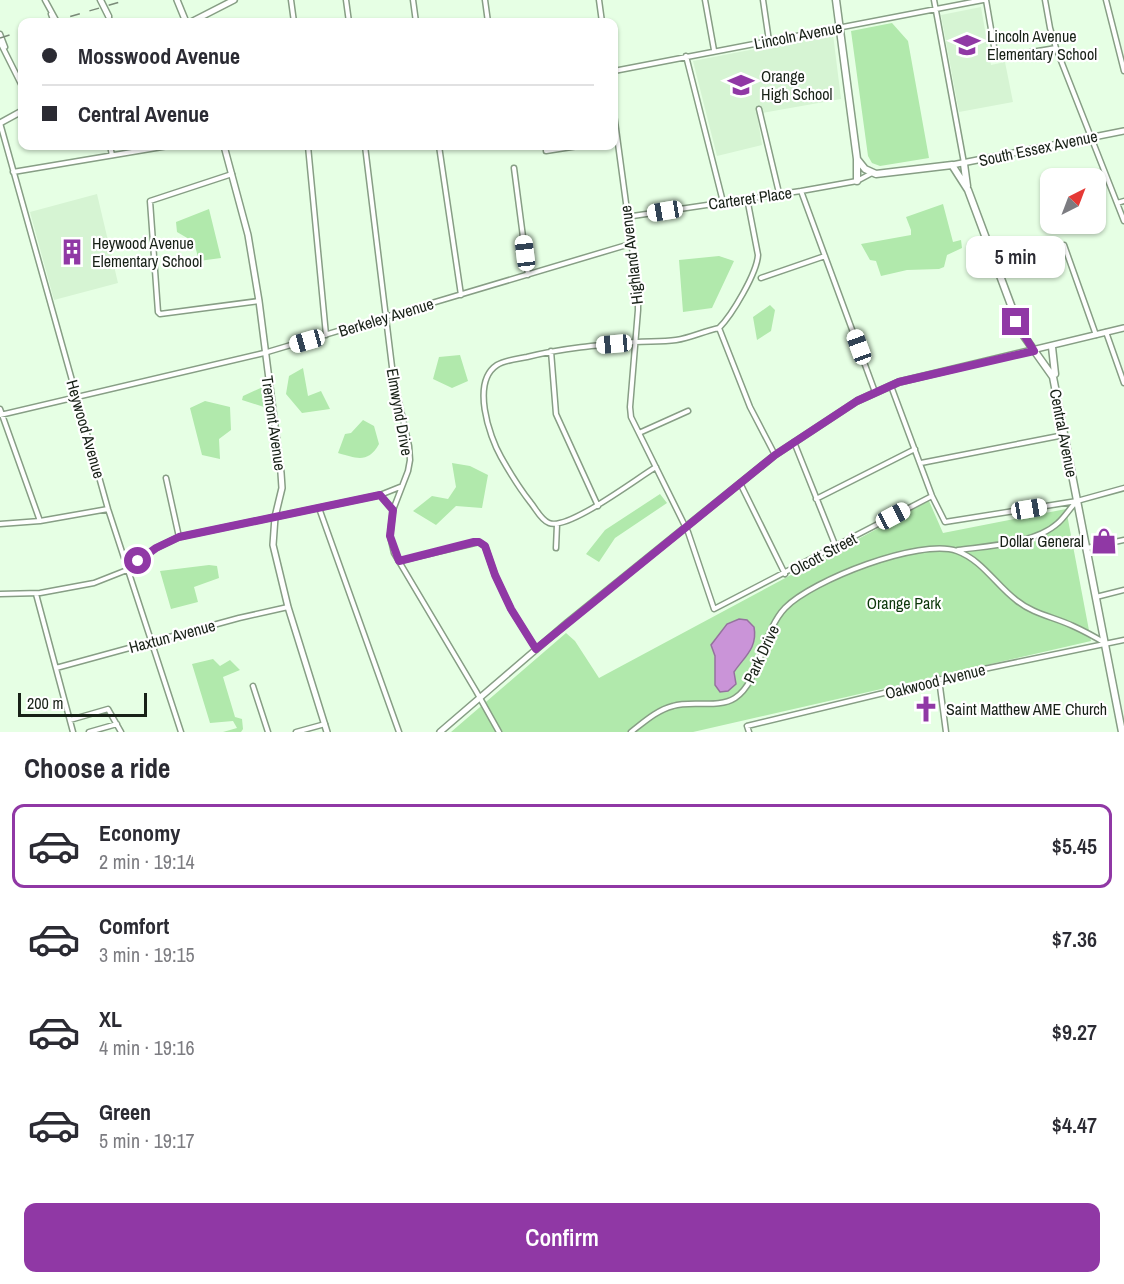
<!DOCTYPE html>
<html lang="en">
<head>
<meta charset="utf-8">
<style>
	:root { --surface:#fff; --page:#f7f7f7; --text:#2b2b33; --muted:#7c7c81; --line:#e1e1e2; --accent:#9038a5 }
	body { margin:0; font-family:"Archivo Narrow",sans-serif; background:var(--page); color:var(--text); height:100vh; display:flex; flex-direction:column; font-size:22px; white-space:nowrap }
	* { box-sizing:border-box; margin:0 }
	p { font-size:20px; color:var(--muted) }
	.icon { flex:none; width:33px; height:33px; fill:none; stroke:currentColor; stroke-width:2; stroke-linecap:round; stroke-linejoin:round }
	.map { position:relative; height:732px; overflow:hidden }
	.details { display:flex; flex-direction:column; background:var(--surface); flex:1 }
	.details>* { flex:none }
	.guide { position:absolute; left:18px; top:18px; width:600px; height:132px; border-radius:12px; box-shadow:0 2px 4px #0004; display:grid; align-content:center; height:132px; padding:0 24px; background:var(--surface) }
	.needle { width:39px; rotate:42deg }
	.tools { position:absolute; left:1040px; top:168px; display:grid; gap:12px }
	.tools a { display:grid; place-items:center; width:66px; height:66px; border-radius:12px; background:var(--surface); box-shadow:0 2px 4px #0004; font-size:30px }
	.scale { position:absolute; left:18px; bottom:15px; width:129px; box-sizing:border-box; padding-left:6px; border:3px solid #182117; border-top:0; font-size:16px; line-height:21px; white-space:nowrap; color:#182117; -webkit-text-stroke:4px #fff; paint-order:stroke }
	.end { position:absolute; width:27px; height:27px; margin:-14px; border:8px solid #9038a5; background:#fff; box-shadow:0 0 0 3px #fff }
	.from { border-radius:50% }
	.bubble { position:absolute; height:42px; border-radius:12px; background:var(--surface); box-shadow:0 2px 4px #0004; font-size:20px; font-weight:600; line-height:42px; text-align:center }
	.car { position:absolute; width:18px; height:36px; margin:-18px -9px; border-radius:8px; box-shadow:0 0 4px 2px #0007; background:linear-gradient(#fff 24%,#345 0 40%,#fff 0 76%,#345 0 86%,#fff 0) }
	.guide b { display:flex; align-items:center; gap:21px; height:57px; font-size:22px }
	.guide b+b { border-top:2px solid var(--line) }
	.guide i { width:15px; height:15px; background:var(--text) }
	ul { padding:0; list-style:none }
	li { display:flex; align-items:center; gap:18px; height:84px; margin:0 12px 9px; padding:0 12px; border:3px solid transparent; border-radius:12px }
	li div { flex:1 }
	li b { display:block; font-size:22px }
	li em { font-style:normal; font-weight:600 }
	li.current { border-color:var(--accent) }
	li>.icon { width:54px; height:54px; stroke-width:1.5 }
	h2 { padding:0 24px; font-size:27px; line-height:72px }
	.action { display:flex; gap:12px; margin-top:auto; padding:12px 24px }
	.action a { flex:1; height:69px; border-radius:12px; background:var(--accent); color:#fff; font-size:24px; font-weight:600; line-height:69px; text-align:center }
	.map>svg:first-child { display:block }
	.built { fill:#d6f4d3 }
	.green { fill:#b1e9ac }
	.water { fill:#ca94d8; stroke:#95729e; stroke-width:1.5 }
	.lines { fill:none; stroke-linecap:round; stroke-linejoin:round }
	.street-casing { stroke:#879e85; stroke-width:7 }
	.secondary-casing { stroke:#879e85; stroke-width:8 }
	.primary-casing { stroke:#879e85; stroke-width:9 }
	.street { stroke:#fff; stroke-width:4 }
	.secondary { stroke:#fff; stroke-width:5 }
	.primary { stroke:#fff; stroke-width:6 }
	.rail { stroke:#7a8a78; stroke-width:1.5; stroke-dasharray:10 10; stroke-linecap:butt }
	.route { stroke:#9038a5; stroke-width:8 }
	.labels { text-anchor:middle; dominant-baseline:central; stroke-width:4.5; stroke-linejoin:round; paint-order:stroke }
	.street-label { font-size:16px; fill:#182117; stroke:#fff }
	.poi-label { font-size:16px; fill:#182117; stroke:#fff; text-anchor:start }
	.park-label { font-size:16px; fill:#0c370a; stroke:#fff }
</style>
</head>
<body>
<div class="map">
<svg width="1124" height="732" viewBox="0 0 1124 732">
	<rect width="100%" height="100%" fill="#e6ffe4"/>
	<!-- built -->
	<path class="built" d="M 981,7 L 991,65 L 1005,62 L 1013,102 L 959,112 L 941,15 Z
		M 833,34 L 841,99 L 757,114 L 762,145 L 717,156 L 693,61 Z
		M 97,194 L 118,283 L 54,300 L 30,212 Z"/>
	<!-- green -->
	<path class="green" d="M 892,23 L 908,41 L 929,158 L 880,166 L 872,163 L 868,156 L 851,31 Z
		M 943,204 L 953,242 L 961,240 L 962,248 L 947,255 L 944,267 L 939,269 L 907,270 L 881,276 L 876,261 L 870,260 L 861,244 L 911,235 L 911,230 L 906,217 Z
		M 209,209 L 221,258 L 199,261 L 194,242 L 177,232 L 176,222 Z
		M 719,256 L 734,261 L 712,308 L 683,312 L 679,260 Z
		M 770,305 L 775,310 L 771,331 L 757,340 L 753,317 Z
		M 460,355 L 468,381 L 452,388 L 433,379 L 439,357 Z
		M 303,368 L 308,396 L 321,391 L 330,409 L 302,413 L 286,394 L 289,376 Z
		M 265,386 L 267,408 L 242,400 L 243,396 Z
		M 205,401 L 230,407 L 231,430 L 219,439 L 220,459 L 202,455 L 190,408 Z
		M 363,420 L 374,426 L 379,444 C 368,464 356,458 338,453 L 345,434 L 351,433 Z
		M 452,463 L 470,466 L 488,475 L 482,508 L 456,506 L 436,525 L 413,511 L 432,496 L 448,499 L 456,487 Z
		M 660,494 L 667,503 L 615,538 L 599,562 L 586,554 L 605,530 Z
		M 929,501 L 943,533 L 1066,509 L 1091,641 L 693,732 L 451,732 L 566,633 L 575,641 L 599,678 Z
		M 209,565 L 217,566 L 219,578 L 194,587 L 198,602 L 171,609 L 160,571 Z
		M 213,659 L 220,666 L 230,660 L 240,670 L 223,677 L 235,717 L 242,719 L 243,729 L 241,732 L 223,732 L 237,728 L 233,721 L 210,723 L 192,664 Z"/>
	<!-- water -->
	<path class="water" d="M 739,619 L 747,620 L 754,627 C 758,648 744,657 734,672 L 736,684 L 728,691 L 720,692 L 715,685 L 715,656 L 711,645 L 727,624 Z"/>
	<g class="lines">
		<!-- street casing -->
		<g class="street-casing">
			<path id="street" d="M 45,0 L 57,22
				M 100,0 L 111,22
				M 101,0 L 109,16
				M 291,0 L 294,22
				M 346,0 L 349,22
				M 413,0 L 416,22
				M 485,0 L 488,22
				M 599,0 L 602,22
				M 705,0 L 714,50
				M 763,0 L 769,41
				M 934,0 L 964,163
				M 986,0 L 996,58 L 1056,48
				M 1045,0 L 1050,28 L 1056,48 L 1124,221
				M 1106,0 L 1124,71
				M 51,14 L 54,22
				M 0,34 L 5,47
				M 0,42 L 22,86
				M 686,56 L 723,202
				M 614,71 L 983,0
				M 759,109 L 779,193
				M 614,114 L 638,292 L 638,310 L 630,407 L 631,417 L 688,532 L 714,609 L 932,496
				M 0,123 L 108,509 L 181,732
				M 110,146 L 112,155
				M 308,146 L 326,335
				M 365,146 L 393,375 L 409,446 L 410,460 L 408,471 L 393,510 L 390,536 L 394,553 L 476,691 L 499,732
				M 439,146 L 461,295
				M 546,146 L 546,151 L 578,146
				M 514,168 L 528,275
				M 13,172 L 168,146
				M 232,174 L 150,201 L 158,312 L 160,314 L 259,301
				M 801,191 L 875,392
				M 1117,203 L 1124,201
				M 626,217 L 801,191 L 857,181 L 872,173
				M 1064,245 L 1096,335
				M 761,278 L 825,256
				M 719,328 C 732,315 757,273 758,255 L 747,198
				M 719,328 L 750,407 L 775,455
				M 1106,332 L 1124,383
				M 551,351 L 556,414 L 598,506
				M 891,386 L 932,496 L 945,522 L 1077,501 L 1124,488
				M 0,409 L 40,521
				M 0,415 L 264,353 L 630,244
				M 639,433 L 688,411
				M 794,442 L 836,547
				M 921,463 L 1064,435
				M 656,467 C 637,478 568,531 549,523 C 541,520 536,509 531,503 C 520,489 510,473 501,457 C 489,436 471,382 497,365 C 505,360 517,359 527,357 C 563,348 598,345 635,342 C 648,341 662,342 676,340 C 691,338 704,331 719,328
				M 166,478 L 179,537
				M 740,483 L 785,574
				M 380,495 L 393,510
				M 816,499 L 915,449
				M 319,508 L 399,732
				M 0,524 L 40,521 L 108,509
				M 556,548 L 557,524
				M 1087,548 L 1124,540
				M 958,550 C 987,546 1035,544 1058,523 C 1065,517 1070,508 1077,501
				M 399,561 L 479,542 L 485,546 L 495,575 L 511,609 L 536,649
				M 0,594 L 40,593 L 94,583 L 127,570 L 156,548 L 179,537 L 380,495 L 400,487
				M 36,594 L 73,732
				M 1096,597 L 1124,590
				M 56,668 L 239,618 L 288,607
				M 939,679 L 946,732
				M 253,686 L 268,732
				M 70,720 L 108,709 L 121,732
				M 89,732 L 117,724
				M 296,732 L 325,724
				M 631,732 C 644,722 657,710 673,706 C 692,700 718,709 735,698 C 760,682 762,632 785,608 C 812,580 920,538 957,551 C 982,560 996,585 1016,600 C 1033,614 1054,617 1073,626 C 1084,631 1095,637 1105,643
				M 749,732 L 747,726 L 979,670 L 1124,640"/>
		</g>
		<!-- secondary casing -->
		<g class="secondary-casing">
			<path id="secondary" d="M 177,0 L 186,22
				M 191,22 L 234,0
				M 0,123 L 22,111
				M 224,146 L 248,235 L 259,301 L 281,473 L 282,488 L 275,517 L 273,545 L 288,607 L 327,732
				M 952,165 L 1124,131
				M 440,732 L 568,622 L 775,455 L 857,401 L 899,382 L 1124,328"/>
		</g>
		<!-- primary casing -->
		<g class="primary-casing">
			<path id="primary" d="M 836,0 L 857,159 L 865,169 L 876,174 L 952,165 L 968,190 L 1021,332 L 1053,377 L 1122,732
				M 857,159 L 857,181
				M 964,164 L 967,186
				M 1052,347 L 1055,374"/>
		</g>
		<!-- street -->
		<use href="#street" class="street"/>
		<!-- secondary -->
		<use href="#secondary" class="secondary"/>
		<!-- primary -->
		<use href="#primary" class="primary"/>
		<!-- rail -->
		<path class="rail" d="M 51,22 L 127,0
			M 0,38 L 22,31"/>
	</g>
	<g class="lines">
		<!-- route -->
		<path class="route" d="M 138,561 L 156,548 L 179,537 L 380,495 L 393,510 L 390,536 L 399,561 L 474,542 L 479,542 L 485,546 L 495,575 L 511,609 L 536,649 L 775,455 L 857,401 L 899,382 L 1034,351 L 1016,322"/>
	</g>
	<!-- icons -->
	<defs>
		<g id="school-bare" transform="scale(2.07)"><path d="M0-5L7-2L0 1L-7-2ZM-4 1L0 2.5L4 1V4Q0 6-4 4Z" fill="#9038a5" stroke="#fff" stroke-width="2.5" paint-order="stroke"/></g>
		<g id="building-bare" transform="scale(2.07)"><path d="M-4-6H4V6H1V3H-1V6H-4ZM-2.5-4.3h1.7v1.8h-1.7ZM.8-4.3h1.7v1.8H.8ZM-2.5-1h1.7V.8h-1.7ZM.8-1h1.7V.8H.8Z" fill="#9038a5" stroke="#fff" stroke-width="2.5" paint-order="stroke"/></g>
		<g id="shop-bare" transform="scale(2.07)"><path d="M-5-2.5h2.3a2.7 3.5 0 0 1 5.4 0H5L5.5 6h-11ZM-1.5-2.5h3a1.5 2.3 0 0 0-3 0Z" fill="#9038a5" stroke="#fff" stroke-width="2.5" paint-order="stroke"/></g>
		<g id="church-bare" transform="scale(2.07)"><path d="M-1.2-6h2.4v3.5h3.3v2.4h-3.3V6h-2.4V-.1h-3.3v-2.4h3.3Z" fill="#9038a5" stroke="#fff" stroke-width="2.5" paint-order="stroke"/></g>
	</defs>
	<g fill-rule="evenodd">
		<use href="#school-bare" x="967" y="45"/>
		<use href="#school-bare" x="741" y="85"/>
		<use href="#building-bare" x="72" y="252"/>
		<use href="#shop-bare" x="1104" y="541"/>
		<use href="#church-bare" x="926" y="709"/>
	</g>
	<g class="labels">
		<!-- street labels -->
		<g class="street-label">
			<text transform="translate(798 35) rotate(-11)">Lincoln Avenue</text>
			<text transform="translate(1038 148) rotate(-12)">South Essex Avenue</text>
			<text transform="translate(750 198) rotate(-8)">Carteret Place</text>
			<text transform="translate(631 255) rotate(-97)">Highland Avenue</text>
			<text transform="translate(386 317) rotate(-17)">Berkeley Avenue</text>
			<text transform="translate(400 412) rotate(80)">Elmwynd Drive</text>
			<text transform="translate(274 423) rotate(82)">Tremont Avenue</text>
			<text transform="translate(86 429) rotate(74)">Heywood Avenue</text>
			<text transform="translate(1064 433) rotate(79)">Central Avenue</text>
			<text transform="translate(823 554) rotate(-28)">Olcott Street</text>
			<text transform="translate(172 636) rotate(-15)">Haxtun Avenue</text>
			<text transform="translate(761 654) rotate(-65)">Park Drive</text>
			<text transform="translate(935 681) rotate(-14)">Oakwood Avenue</text>
		</g>
		<!-- poi labels -->
		<g class="poi-label">
			<text x="987" y="36">Lincoln Avenue<tspan x="987" dy="18">Elementary School</tspan></text>
			<text x="761" y="76">Orange<tspan x="761" dy="18">High School</tspan></text>
			<text x="92" y="243">Heywood Avenue<tspan x="92" dy="18">Elementary School</tspan></text>
			<text x="1084" y="541" text-anchor="end">Dollar General</text>
			<text x="946" y="709">Saint Matthew AME Church</text>
		</g>
		<!-- park labels -->
		<g class="park-label">
			<text x="904" y="603">Orange Park</text>
		</g>
	</g>
</svg>
<div class="tools">
<a><svg class="needle" viewBox="-14 -14 28 28"><path d="M0-13l5 13h-10z" fill="#e53935"/><path d="M0 13l5-13h-10z" fill="#7c7c81"/></svg></a>
</div>
<div class="scale">200 m</div>
<i class="end from" style="left:138px;top:561px"></i>
<i class="end" style="left:1016px;top:322px"></i>
<div class="bubble" style="left:966px;top:236px;width:99px">5 min</div>
<i class="car" style="left:665px;top:211px;rotate:261deg"></i>
<i class="car" style="left:525px;top:253px;rotate:353deg"></i>
<i class="car" style="left:307px;top:341px;rotate:254deg"></i>
<i class="car" style="left:614px;top:344px;rotate:265deg"></i>
<i class="car" style="left:859px;top:347px;rotate:340deg"></i>
<i class="car" style="left:1029px;top:509px;rotate:81deg"></i>
<i class="car" style="left:893px;top:516px;rotate:62deg"></i>
<div class="guide">
<b><i class="from"></i>Mosswood Avenue</b>
<b><i></i>Central Avenue</b>
</div>
</div>
<section class="details">
<h2>Choose a ride</h2>
<ul>
<li class="current"><svg class="icon" aria-label="car" viewBox="0 0 24 24"><path d="M5 17H2v-5l4-1 3-4h7l3 4 3 1v5h-3M9 17h6M6 11h13"/><circle cx="7" cy="17" r="2"/><circle cx="17" cy="17" r="2"/></svg><div><b>Economy</b><p>2 min · 19:14</p></div><em>$5.45</em></li>
<li><svg class="icon" aria-label="car" viewBox="0 0 24 24"><path d="M5 17H2v-5l4-1 3-4h7l3 4 3 1v5h-3M9 17h6M6 11h13"/><circle cx="7" cy="17" r="2"/><circle cx="17" cy="17" r="2"/></svg><div><b>Comfort</b><p>3 min · 19:15</p></div><em>$7.36</em></li>
<li><svg class="icon" aria-label="car" viewBox="0 0 24 24"><path d="M5 17H2v-5l4-1 3-4h7l3 4 3 1v5h-3M9 17h6M6 11h13"/><circle cx="7" cy="17" r="2"/><circle cx="17" cy="17" r="2"/></svg><div><b>XL</b><p>4 min · 19:16</p></div><em>$9.27</em></li>
<li><svg class="icon" aria-label="car" viewBox="0 0 24 24"><path d="M5 17H2v-5l4-1 3-4h7l3 4 3 1v5h-3M9 17h6M6 11h13"/><circle cx="7" cy="17" r="2"/><circle cx="17" cy="17" r="2"/></svg><div><b>Green</b><p>5 min · 19:17</p></div><em>$4.47</em></li>
</ul>
<div class="action"><a>Confirm</a></div>
</section>
</body>
</html>
